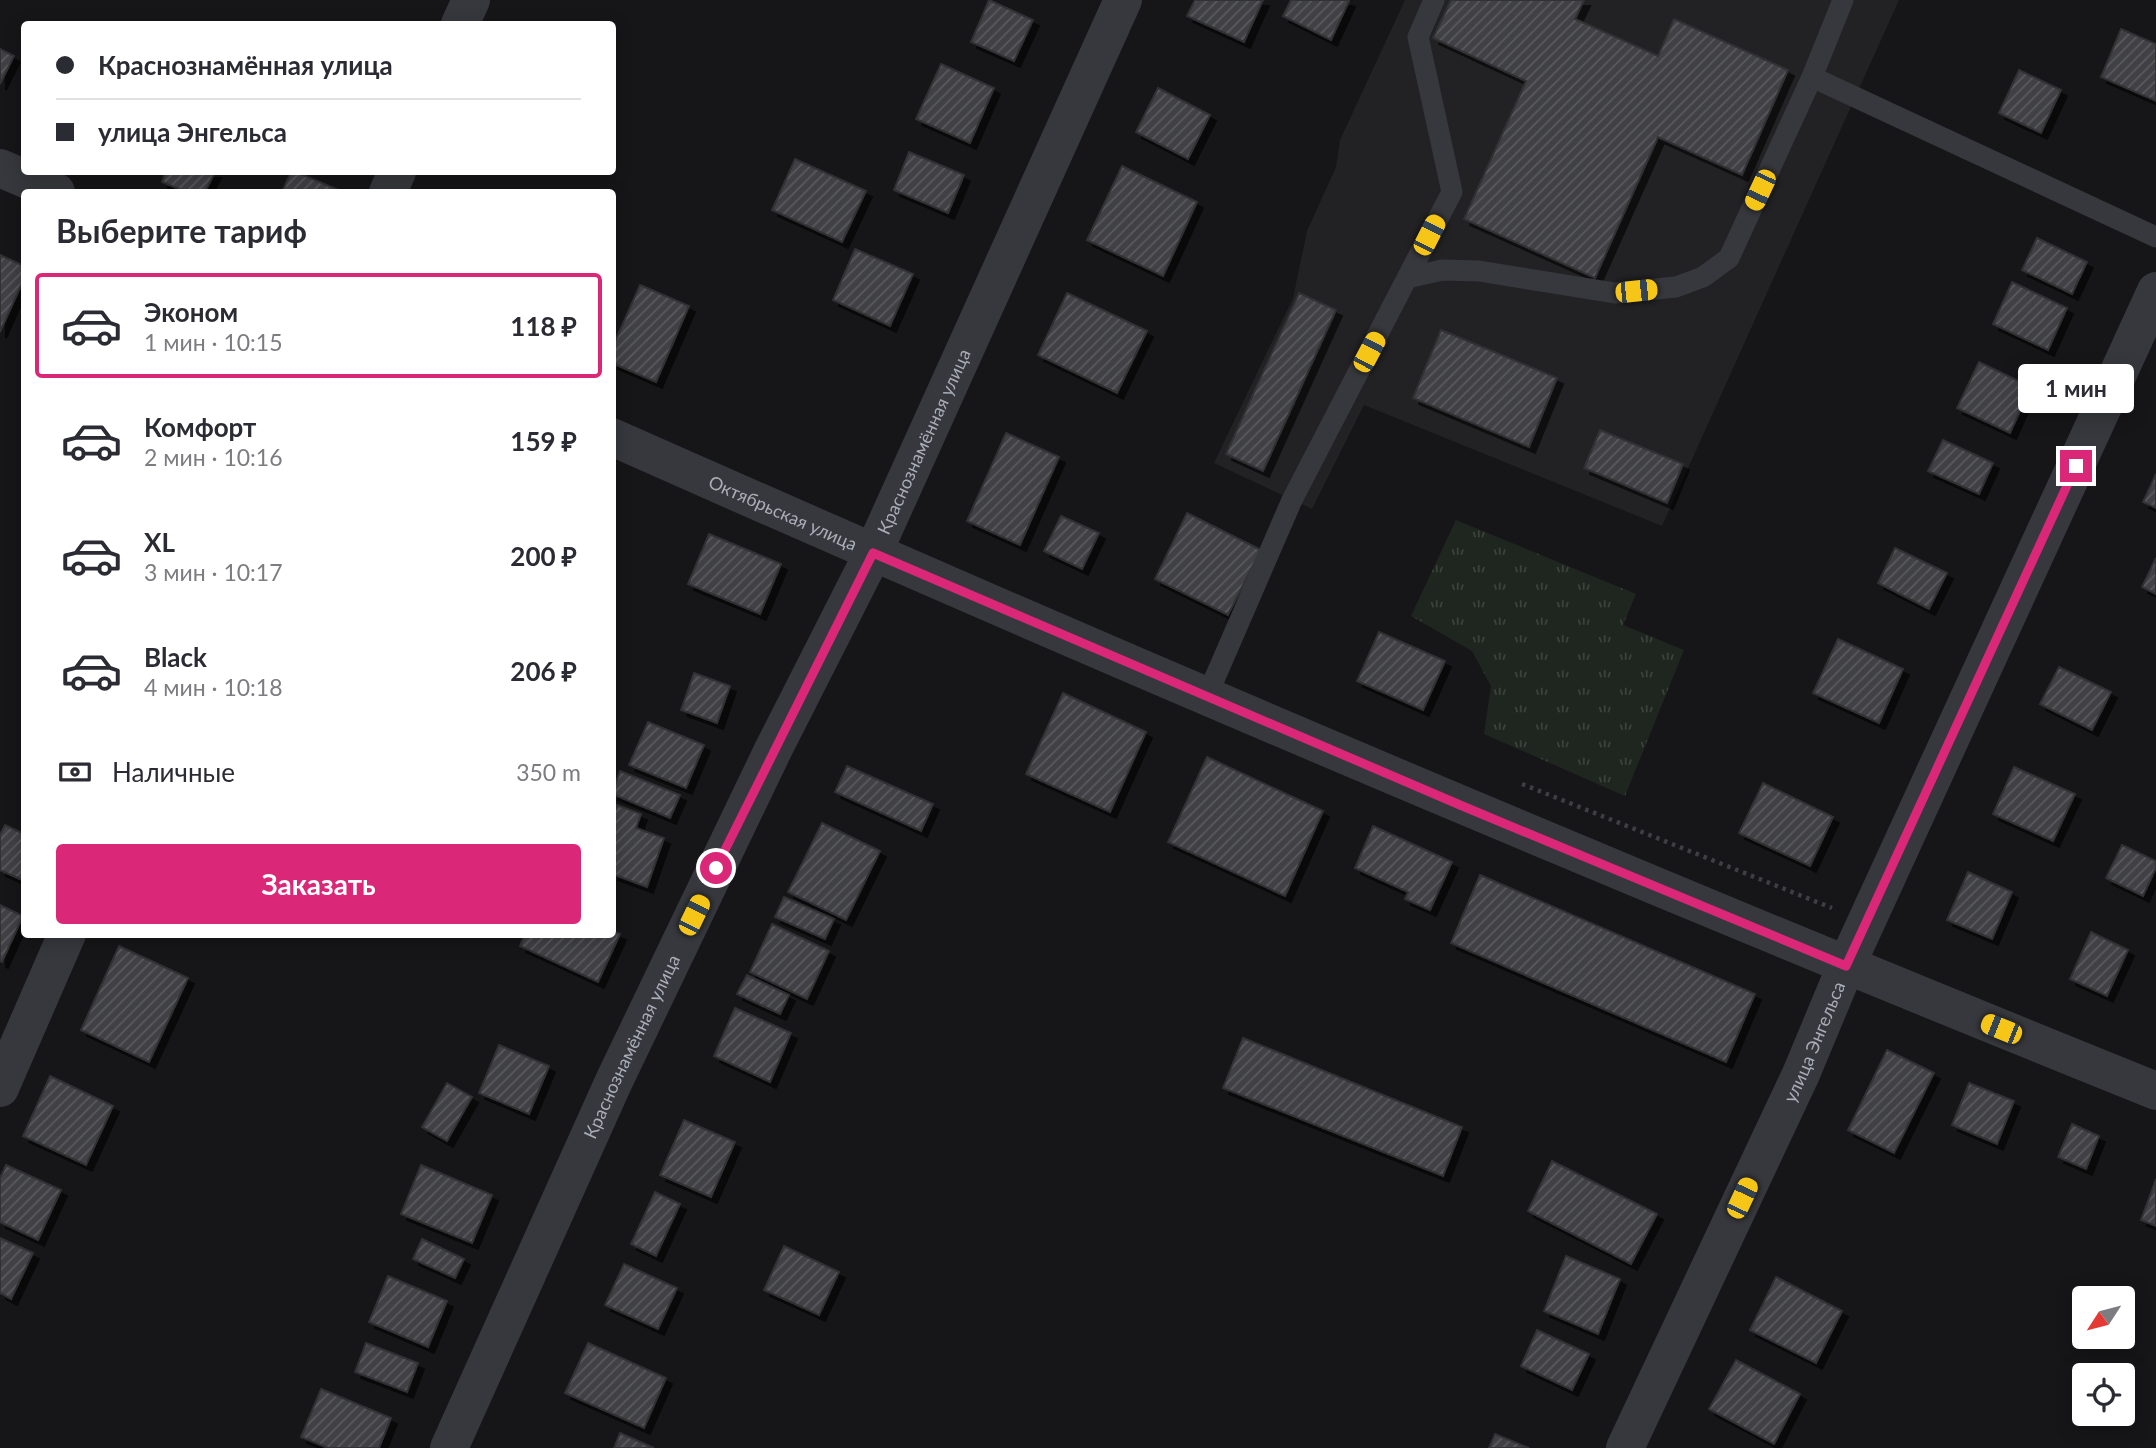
<!DOCTYPE html>
<html lang="ru">
<head>
<meta charset="utf-8">
<style>
	:root { --surface:#fff; --page:#f2f2f3; --text:#2b2b33; --muted:#7c7c81; --line:#e1e1e2; --accent:#db2777 }
	body { margin:0; font-family:Lato,sans-serif; background:var(--page); color:var(--text); height:100vh; display:flex; flex-direction:column; font-size:26px; white-space:nowrap }
	* { box-sizing:border-box; margin:0 }
	p { font-size:23px; color:var(--muted) }
	.icon { flex:none; width:38px; height:38px; fill:none; stroke:currentColor; stroke-width:2; stroke-linecap:round; stroke-linejoin:round }
	.map { position:relative; flex:1; overflow:hidden }
	.panel { position:absolute; left:21px; top:189px; width:595px; height:749px; display:flex; flex-direction:column; background:var(--surface); border-radius:7px; box-shadow:0 4px 18px #0003 }
	.panel>* { flex:none }
	.hud { position:absolute; left:21px; top:21px; width:595px; height:154px; border-radius:7px; box-shadow:0 4px 18px #0003; display:grid; align-content:center; height:154px; padding:0 35px; background:var(--surface) }
	.needle { width:46px; rotate:234deg }
	.buttons { position:absolute; left:2072px; top:1286px; display:grid; gap:14px }
	.buttons a { display:grid; place-items:center; width:63px; height:63px; border-radius:7px; background:var(--surface); box-shadow:0 4px 18px #0003; font-size:35px }
	.end { position:absolute; width:32px; height:32px; margin:-16px; border:9px solid #db2777; background:#fff; box-shadow:0 0 0 4px #fff }
	.from { border-radius:50% }
	.bubble { position:absolute; height:49px; border-radius:7px; background:var(--surface); box-shadow:0 4px 18px #0003; font-size:23px; font-weight:700; line-height:49px; text-align:center }
	.car { position:absolute; width:21px; height:42px; margin:-21px -10px; border-radius:9px; box-shadow:0 0 5px 2px #0007; background:linear-gradient(#f5c518 24%,#345 0 40%,#f5c518 0 76%,#345 0 86%,#f5c518 0) }
	.hud b { display:flex; align-items:center; gap:24px; height:66px; font-size:26px }
	.hud b+b { border-top:2px solid var(--line) }
	.hud i { width:18px; height:18px; background:var(--text) }
	ul { padding:0; list-style:none }
	li { display:flex; align-items:center; gap:21px; height:105px; margin:0 14px 10px; padding:0 21px; border:4px solid transparent; border-radius:7px }
	li div { flex:1 }
	li b { display:block; font-size:26px }
	li em { font-style:normal; font-weight:700 }
	li.active { border-color:var(--accent) }
	li>.icon { width:63px; height:63px; stroke-width:1.5 }
	h2 { padding:0 35px; font-size:32px; line-height:84px }
	.pay { display:flex; align-items:center; gap:18px; height:77px; padding:0 35px; font-size:26px }
	.pay p { margin-inline-start:auto }
	.primary-button { display:flex; gap:14px; margin-top:auto; padding:14px 35px }
	.primary-button a { flex:1; height:80px; border-radius:7px; background:var(--accent); color:#fff; font-size:28px; font-weight:700; line-height:80px; text-align:center }
	.map>svg:first-child { display:block }
	.built { fill:#222225 }
	.park { fill:url(#park-tufts) }
	.building { fill:url(#building-hatch); stroke:#303034; stroke-width:2; filter:url(#shadow) }
	.lines { fill:none; stroke-linecap:round; stroke-linejoin:round }
	.path { stroke:#3d3f44; stroke-width:4.5; stroke-dasharray:3.5 5; stroke-linecap:butt }
	.service { stroke:#37383d; stroke-width:21 }
	.minor { stroke:#37383d; stroke-width:38 }
	.route { stroke:#db2777; stroke-width:9 }
	.labels { text-anchor:middle; dominant-baseline:central; stroke-width:6; stroke-linejoin:round; paint-order:stroke }
	.street-label { font-size:18px; fill:#a8adb8; stroke:#111113 }
</style>
</head>
<body>
<div class="map">
<svg width="2156" height="1448" viewBox="0 0 2156 1448">
	<defs>
		<pattern id="park-tufts" width="24" height="20" patternUnits="userSpaceOnUse" patternTransform="scale(1.75)"><rect width="24" height="20" fill="#1e261f"/><path d="M3 7l-1-3M5 7V3M7 7l1-3M15 17l-1-3M17 17v-4M19 17l1-3" fill="none" stroke="#3c433d"/></pattern>
		<pattern id="building-hatch" width="6" height="6" patternUnits="userSpaceOnUse" patternTransform="scale(1.75)"><rect width="6" height="6" fill="#404145"/><path d="M-1 1l2-2M0 6l6-6M5 7l2-2" fill="none" stroke="#595a5e"/></pattern>
		<filter id="shadow"><feDropShadow dx="6" dy="6" stdDeviation="0" flood-color="#0009"/></filter>
	</defs>
	<rect width="100%" height="100%" fill="#161618"/>
	<!-- built -->
	<path class="built" d="M 1405,0 L 1899,0 L 1662,526 L 1364,405 L 1312,509 L 1214,463 L 1293,298 L 1307,231 L 1336,167 L 1340,140 Z"/>
	<!-- park -->
	<path class="park" d="M 1456,520 L 1636,594 L 1623,625 L 1684,650 L 1625,796 L 1484,734 L 1491,686 L 1472,651 L 1411,616 Z"/>
	<!-- building -->
	<path class="building" d="M 989,0 L 1033,20 L 1014,61 L 971,42 Z
		M 1195,0 L 1263,0 L 1244,42 L 1187,16 Z
		M 1291,0 L 1346,0 L 1349,1 L 1331,40 L 1283,16 Z
		M 1451,0 L 1584,0 L 1575,19 L 1658,56 L 1674,19 L 1788,70 L 1742,175 L 1658,137 L 1595,278 L 1464,219 L 1526,81 L 1433,38 Z
		M 2121,29 L 2156,44 L 2156,101 L 2101,77 Z
		M 0,49 L 14,56 L 0,84 Z
		M 941,64 L 994,88 L 970,143 L 916,119 Z
		M 2019,70 L 2061,90 L 2041,133 L 1999,113 Z
		M 1158,88 L 1210,115 L 1188,159 L 1136,132 Z
		M 909,152 L 964,175 L 948,213 L 894,190 Z
		M 795,159 L 866,191 L 842,242 L 772,210 Z
		M 1122,166 L 1197,202 L 1163,276 L 1087,240 Z
		M 166,172 L 215,172 L 205,192 L 186,192 L 162,182 Z
		M 291,172 L 296,172 L 341,191 L 282,192 Z
		M 2037,238 L 2087,262 L 2072,294 L 2022,270 Z
		M 855,249 L 913,274 L 890,326 L 833,300 Z
		M 0,255 L 24,266 L 24,279 L 0,332 Z
		M 2012,282 L 2067,308 L 2048,350 L 1993,324 Z
		M 640,285 L 689,306 L 656,382 L 612,363 L 612,348 Z
		M 1067,293 L 1147,331 L 1117,393 L 1038,355 Z
		M 1299,293 L 1336,310 L 1263,471 L 1226,454 Z
		M 1441,330 L 1557,378 L 1529,447 L 1413,398 Z
		M 1979,362 L 2031,387 L 2010,433 L 1957,408 Z
		M 1600,430 L 1683,464 L 1667,503 L 1584,468 Z
		M 1006,433 L 1059,457 L 1020,545 L 967,521 Z
		M 1943,440 L 1993,463 L 1979,494 L 1928,471 Z
		M 2156,474 L 2156,508 L 2143,502 Z
		M 1187,513 L 1261,550 L 1228,615 L 1155,579 Z
		M 1061,516 L 1099,533 L 1082,569 L 1044,551 Z
		M 709,534 L 781,564 L 760,614 L 688,584 Z
		M 1895,548 L 1947,573 L 1929,609 L 1878,583 Z
		M 2156,558 L 2156,594 L 2142,587 Z
		M 1379,632 L 1445,661 L 1423,710 L 1357,681 Z
		M 1838,639 L 1903,669 L 1879,723 L 1813,693 Z
		M 2059,667 L 2111,692 L 2092,730 L 2040,704 Z
		M 694,673 L 730,686 L 717,723 L 681,710 Z
		M 1063,693 L 1146,732 L 1110,812 L 1026,774 Z
		M 648,722 L 704,745 L 686,788 L 629,765 Z
		M 1207,757 L 1323,811 L 1285,896 L 1168,842 Z
		M 847,766 L 933,804 L 921,831 L 835,792 Z
		M 2014,767 L 2075,794 L 2053,841 L 1993,814 Z
		M 620,771 L 680,795 L 670,818 L 612,794 Z
		M 1763,783 L 1833,817 L 1810,866 L 1739,833 Z
		M 617,805 L 641,814 L 636,828 L 664,838 L 647,887 L 612,874 L 612,817 Z
		M 822,823 L 880,851 L 846,920 L 788,892 Z
		M 5,825 L 24,834 L 24,881 L 0,870 L 0,835 Z
		M 1373,826 L 1452,862 L 1430,910 L 1405,899 L 1408,892 L 1355,868 Z
		M 2122,845 L 2156,861 L 2156,868 L 2143,896 L 2106,878 Z
		M 1968,872 L 2012,892 L 1992,939 L 1947,920 Z
		M 1480,875 L 1755,994 L 1726,1062 L 1451,943 Z
		M 784,897 L 834,919 L 825,939 L 775,917 Z
		M 0,905 L 23,916 L 2,962 L 0,961 Z
		M 772,924 L 829,951 L 807,999 L 750,972 Z
		M 612,931 L 620,934 L 598,982 L 520,946 L 525,934 L 612,934 Z
		M 2091,932 L 2128,950 L 2107,996 L 2070,979 Z
		M 119,946 L 188,978 L 149,1062 L 81,1030 Z
		M 747,975 L 789,995 L 780,1014 L 737,994 Z
		M 735,1008 L 791,1033 L 770,1082 L 714,1056 Z
		M 1243,1038 L 1462,1127 L 1443,1176 L 1223,1088 Z
		M 499,1045 L 549,1066 L 529,1114 L 479,1093 Z
		M 1887,1050 L 1934,1073 L 1894,1153 L 1848,1130 Z
		M 50,1076 L 113,1106 L 86,1165 L 23,1136 Z
		M 447,1083 L 472,1097 L 447,1141 L 422,1127 Z
		M 1969,1083 L 2014,1101 L 1997,1144 L 1952,1125 Z
		M 684,1120 L 735,1142 L 711,1197 L 660,1175 Z
		M 2072,1124 L 2099,1136 L 2086,1169 L 2058,1157 Z
		M 1552,1161 L 1657,1214 L 1631,1264 L 1528,1211 Z
		M 6,1165 L 61,1190 L 38,1240 L 0,1222 L 0,1178 Z
		M 421,1165 L 492,1195 L 472,1243 L 401,1214 Z
		M 2156,1179 L 2156,1226 L 2141,1220 Z
		M 655,1192 L 680,1204 L 656,1256 L 631,1244 Z
		M 0,1238 L 33,1253 L 11,1299 L 0,1293 Z
		M 422,1239 L 464,1259 L 455,1278 L 413,1259 Z
		M 784,1246 L 839,1272 L 819,1315 L 764,1290 Z
		M 1566,1256 L 1620,1279 L 1598,1334 L 1544,1311 Z
		M 624,1264 L 677,1288 L 658,1329 L 605,1305 Z
		M 388,1276 L 447,1301 L 428,1347 L 369,1322 Z
		M 1776,1277 L 1842,1311 L 1816,1363 L 1750,1330 Z
		M 1537,1330 L 1589,1354 L 1572,1390 L 1521,1366 Z
		M 366,1343 L 418,1363 L 407,1392 L 355,1372 Z
		M 588,1343 L 666,1378 L 644,1428 L 565,1393 Z
		M 1736,1360 L 1800,1394 L 1774,1444 L 1709,1409 Z
		M 321,1389 L 391,1418 L 379,1448 L 328,1448 L 301,1437 Z
		M 620,1433 L 654,1448 L 614,1448 Z
		M 1495,1434 L 1529,1448 L 1489,1448 Z"/>
	<g class="lines">
		<!-- path -->
		<path class="path" d="M 1522,784 L 1832,908"/>
		<!-- service -->
		<path class="service" d="M 1434,0 L 1418,37 L 1452,192 L 1407,278 L 1442,270 L 1479,271 L 1615,293 L 1676,287 L 1703,277 L 1729,258 L 1812,77 L 1843,0
			M 1812,77 L 2156,237
			M 1207,696 L 1292,500 L 1407,278"/>
		<!-- minor -->
		<g class="minor">
			<path d="M 460,24 L 471,0"/>
			<path d="M 0,168 L 56,192"/>
			<path d="M 388,192 L 397,172"/>
			<path id="s1" d="M 612,437 C 1123,664 1638,882 2156,1091"/>
			<path d="M 0,1088 L 67,934"/>
			<path id="s2" d="M 449,1448 L 614,1081 L 773,750 L 873,553 L 1123,0"/>
			<path id="s3" d="M 1625,1448 L 1801,1074 L 1846,966 L 2156,291"/>
		</g>
	</g>
	<g class="lines">
		<!-- route -->
		<path class="route" d="M 716,868 L 873,553 L 1460,805 L 1846,966 L 2076,466"/>
	</g>
	<g class="labels">
		<!-- street labels -->
		<g class="street-label">
			<text stroke="none"><textPath href="#s2" startOffset="1113">Краснознамённая улица</textPath></text>
			<text stroke="none"><textPath href="#s1" startOffset="187">Октябрьская улица</textPath></text>
			<text stroke="none"><textPath href="#s3" startOffset="448">улица Энгельса</textPath></text>
			<text stroke="none"><textPath href="#s2" startOffset="441">Краснознамённая улица</textPath></text>
		</g>
	</g>
</svg>
<div class="buttons">
<a><svg class="needle" viewBox="-14 -14 28 28"><path d="M0-13l5 13h-10z" fill="#e53935"/><path d="M0 13l5-13h-10z" fill="#7c7c81"/></svg></a>
<a><svg class="icon" aria-label="locate" viewBox="0 0 24 24"><circle cx="12" cy="12" r="6"/><path d="M12 2v4M12 18v4M2 12h4M18 12h4"/></svg></a>
</div>
<i class="end from" style="left:716px;top:868px"></i>
<i class="end" style="left:2076px;top:466px"></i>
<div class="bubble" style="left:2018px;top:364px;width:116px">1 мин</div>
<i class="car" style="left:1760px;top:190px;rotate:205deg"></i>
<i class="car" style="left:1429px;top:235px;rotate:27deg"></i>
<i class="car" style="left:1636px;top:291px;rotate:84deg"></i>
<i class="car" style="left:1369px;top:352px;rotate:28deg"></i>
<i class="car" style="left:694px;top:915px;rotate:26deg"></i>
<i class="car" style="left:2001px;top:1029px;rotate:292deg"></i>
<i class="car" style="left:1742px;top:1198px;rotate:25deg"></i>
<div class="hud">
<b><i class="from"></i>Краснознамённая улица</b>
<b><i></i>улица Энгельса</b>
</div>
<section class="panel">
<h2>Выберите тариф</h2>
<ul>
<li class="active"><svg class="icon" aria-label="car" viewBox="0 0 24 24"><path d="M5 17H2v-5l4-1 3-4h7l3 4 3 1v5h-3M9 17h6M6 11h13"/><circle cx="7" cy="17" r="2"/><circle cx="17" cy="17" r="2"/></svg><div><b>Эконом</b><p>1 мин · 10:15</p></div><em>118 ₽</em></li>
<li><svg class="icon" aria-label="car" viewBox="0 0 24 24"><path d="M5 17H2v-5l4-1 3-4h7l3 4 3 1v5h-3M9 17h6M6 11h13"/><circle cx="7" cy="17" r="2"/><circle cx="17" cy="17" r="2"/></svg><div><b>Комфорт</b><p>2 мин · 10:16</p></div><em>159 ₽</em></li>
<li><svg class="icon" aria-label="car" viewBox="0 0 24 24"><path d="M5 17H2v-5l4-1 3-4h7l3 4 3 1v5h-3M9 17h6M6 11h13"/><circle cx="7" cy="17" r="2"/><circle cx="17" cy="17" r="2"/></svg><div><b>XL</b><p>3 мин · 10:17</p></div><em>200 ₽</em></li>
<li><svg class="icon" aria-label="car" viewBox="0 0 24 24"><path d="M5 17H2v-5l4-1 3-4h7l3 4 3 1v5h-3M9 17h6M6 11h13"/><circle cx="7" cy="17" r="2"/><circle cx="17" cy="17" r="2"/></svg><div><b>Black</b><p>4 мин · 10:18</p></div><em>206 ₽</em></li>
</ul>
<div class="pay"><svg class="icon" aria-label="cash" viewBox="0 0 24 24"><path d="M3 7h18v10H3z"/><circle cx="12" cy="12" r="2"/></svg>Наличные<p>350 m</p></div>
<div class="primary-button"><a>Заказать</a></div>
</section>
</div>
</body>
</html>
